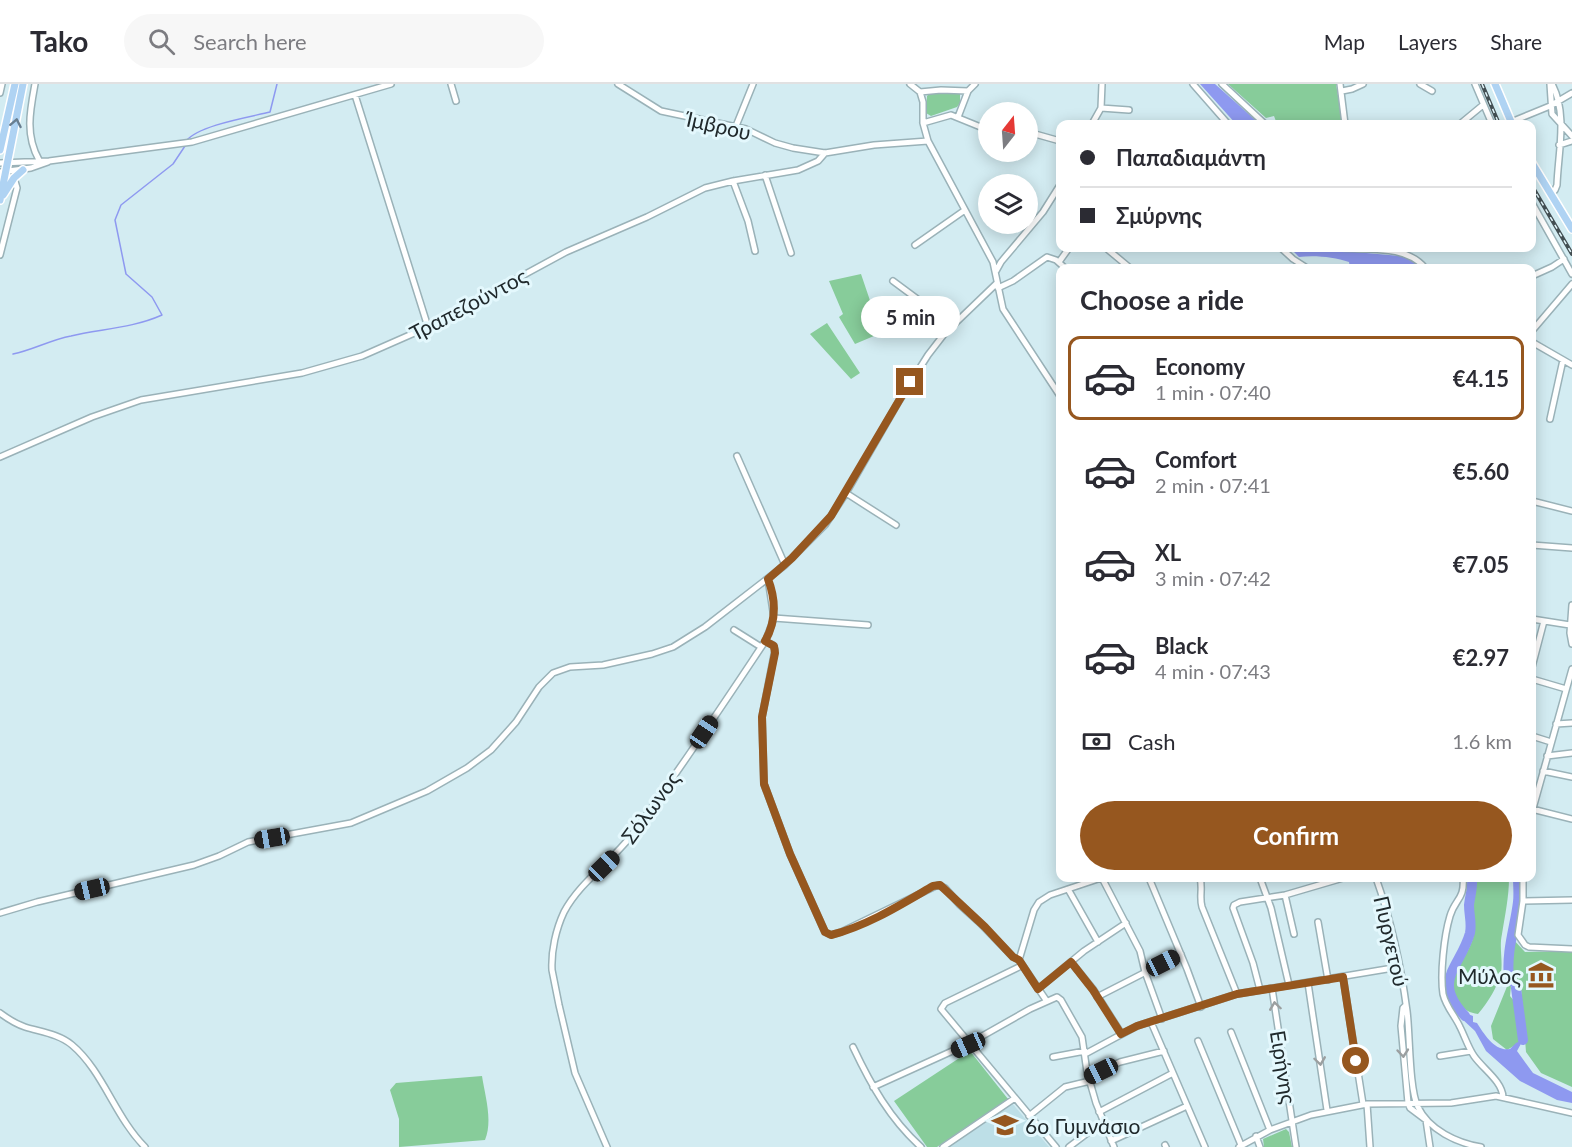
<!DOCTYPE html>
<html lang="en">
<head>
<meta charset="utf-8">
<style>
	:root { --surface:#fff; --page:#f7f7f7; --text:#2b2b33; --muted:#7c7c81; --line:#e1e1e2; --accent:#96571f }
	body { margin:0; font-family:Lato,sans-serif; background:var(--page); color:var(--text); height:100vh; display:flex; flex-direction:column; font-size:22px; white-space:nowrap }
	* { box-sizing:border-box; margin:0 }
	p { font-size:20px; color:var(--muted) }
	.icon { flex:none; width:33px; height:33px; fill:none; stroke:currentColor; stroke-width:2; stroke-linecap:round; stroke-linejoin:round }
	.map { position:relative; flex:1; overflow:hidden }
	.drawer { position:absolute; left:1056px; top:180px; width:480px; height:618px; display:flex; flex-direction:column; background:var(--surface); border-radius:12px; box-shadow:0 3px 15px #0003 }
	.drawer>* { flex:none }
	.hud { position:absolute; left:1056px; top:36px; width:480px; height:132px; border-radius:12px; box-shadow:0 3px 15px #0003; display:grid; align-content:center; height:132px; padding:0 24px; background:var(--surface) }
	.needle { width:39px; rotate:17deg }
	.controls { position:absolute; left:978px; top:18px; display:grid; gap:12px }
	.controls a { display:grid; place-items:center; width:60px; height:60px; border-radius:50%; background:var(--surface); box-shadow:0 3px 15px #0003; font-size:30px }
	.end { position:absolute; width:27px; height:27px; margin:-14px; border:8px solid #96571f; background:#fff; box-shadow:0 0 0 3px #fff }
	.from { border-radius:50% }
	.bubble { position:absolute; height:42px; border-radius:21px; background:var(--surface); box-shadow:0 3px 15px #0003; font-size:20px; font-weight:700; line-height:42px; text-align:center }
	.car { position:absolute; width:18px; height:36px; margin:-18px -9px; border-radius:8px; box-shadow:0 0 4px 2px #0007; background:linear-gradient(#222 24%,#8ab4d8 0 40%,#222 0 76%,#8ab4d8 0 86%,#222 0) }
	.hud b { display:flex; align-items:center; gap:21px; height:57px; font-size:22px }
	.hud b+b { border-top:2px solid var(--line) }
	.hud i { width:15px; height:15px; background:var(--text) }
	ul { padding:0; list-style:none }
	li { display:flex; align-items:center; gap:18px; height:84px; margin:0 12px 9px; padding:0 12px; border:3px solid transparent; border-radius:12px }
	li div { flex:1 }
	li b { display:block; font-size:22px }
	li em { font-style:normal; font-weight:700 }
	li.active { border-color:var(--accent) }
	li>.icon { width:54px; height:54px; stroke-width:1.5 }
	h2 { padding:0 24px; font-size:27px; line-height:72px }
	.pay { display:flex; align-items:center; gap:15px; height:66px; padding:0 24px; font-size:22px }
	.pay p { margin-inline-start:auto }
	.button { display:flex; gap:12px; margin-top:auto; padding:12px 24px }
	.button a { flex:1; height:69px; border-radius:36px; background:var(--accent); color:#fff; font-size:24px; font-weight:700; line-height:69px; text-align:center }
	header { display:flex; align-items:center; gap:36px; box-sizing:border-box; height:84px; padding:0 30px; background:var(--surface); border-bottom:2px solid var(--line) }
	header strong { font-size:28px }
	nav { display:flex; gap:33px; margin-inline-start:auto; font-size:21px }
	.search { width:420px; height:54px; background:var(--page); display:flex; align-items:center; gap:15px; box-sizing:border-box; padding:0 21px; border-radius:33px; color:var(--muted); font-size:22px }
	.map>svg:first-child { display:block }
	.built { fill:#bddfe7 }
	.green { fill:#87cc9a }
	.water { fill:#8e99f0 }
	.lines { fill:none; stroke-linecap:round; stroke-linejoin:round }
	.stream { stroke:#8e99f0; stroke-width:1.5 }
	.river { stroke:#8e99f0; stroke-width:10 }
	.minor-casing { stroke:#9ab2b8; stroke-width:8 }
	.major-casing { stroke:#fff; stroke-width:10 }
	.minor { stroke:#fff; stroke-width:5 }
	.major { stroke:#afd3f3; stroke-width:7 }
	.rail-casing { stroke:#434f53; stroke-width:4 }
	.rail { stroke:#e4f8fd; stroke-width:1.5; stroke-dasharray:4.5; stroke-linecap:butt }
	.oneway { stroke:#687e90 }
	.oneway2 { stroke:#9b9fa0 }
	.route { stroke:#96571f; stroke-width:8 }
	.labels { text-anchor:middle; dominant-baseline:central; stroke-width:6; stroke-linejoin:round; paint-order:stroke }
	.street-label { font-size:21px; fill:#20292c; stroke:#e4f8fd }
	.poi-label { font-size:21px; fill:#20292c; stroke:#e4f8fd; text-anchor:end }
</style>
</head>
<body>
<header>
<strong>Tako</strong>
<div class="search"><svg class="icon" aria-label="search" viewBox="0 0 24 24"><circle cx="10" cy="10" r="6"/><path d="M15 15l6 6"/></svg>Search here</div>
<nav><a>Map</a><a>Layers</a><a>Share</a></nav>
</header>
<div class="map">
<svg width="1572" height="1063" viewBox="0 0 1572 1063">
	<rect width="100%" height="100%" fill="#d3ecf2"/>
	<!-- built -->
	<path class="built" d="M 1012,1019 L 1049,1063 L 948,1063 Z"/>
	<!-- green -->
	<path class="green" d="M 1228,0 L 1336,0 L 1343,40 L 1277,40 L 1274,32 L 1266,34 Z
		M 960,8 L 960,19 L 957,23 L 931,32 L 926,29 L 927,12 L 929,10 Z
		M 861,190 L 881,249 L 855,260 L 839,233 L 843,230 L 829,197 Z
		M 827,239 L 860,289 L 851,295 L 810,250 Z
		M 1475,794 L 1509,794 C 1509,813 1505,831 1502,850 C 1499,863 1503,876 1501,889 C 1497,904 1488,918 1478,930 C 1470,929 1464,926 1459,919 C 1441,896 1470,873 1474,850 C 1475,840 1472,831 1472,822 C 1472,812 1477,805 1475,794 Z
		M 1512,854 L 1525,868 L 1572,867 L 1572,1003 L 1541,989 L 1526,968 L 1521,904 L 1513,904 Z
		M 1508,900 L 1511,902 L 1510,912 L 1519,923 L 1517,941 L 1522,957 L 1507,966 L 1493,955 L 1491,942 Z
		M 970,967 L 1008,1015 L 937,1063 L 927,1063 L 894,1017 Z
		M 482,992 C 485,1012 493,1036 485,1056 L 399,1063 L 399,1035 L 390,1006 L 396,999 Z
		M 1286,1045 L 1289,1048 L 1292,1063 L 1264,1063 L 1263,1055 Z"/>
	<!-- water -->
	<path class="water" d="M 1200,0 L 1215,0 L 1260,40 L 1236,40 Z
		M 1290,164 L 1310,164 L 1400,172 L 1409,175 L 1422,184 L 1350,184 L 1349,178 C 1334,173 1315,171 1299,173 Z
		M 1468,930 L 1473,932 L 1473,938 L 1477,939 C 1484,950 1495,968 1510,965 L 1516,959 L 1523,956 L 1517,967 L 1533,989 L 1572,1008 L 1572,1019 L 1557,1016 L 1520,997 L 1486,967 L 1475,947 L 1461,934 Z"/>
	<g class="lines">
		<!-- stream -->
		<path class="stream" d="M 186,57 C 199,41 250,33 270,28 L 277,0
			M 13,270 C 33,266 50,256 71,252 C 101,245 133,244 162,231 L 152,213 L 126,190 L 115,136 L 121,121 L 173,80 L 185,62"/>
		<!-- river -->
		<path class="river" d="M 1513,898 L 1509,894 C 1506,867 1515,843 1518,818 C 1519,810 1518,801 1518,794
			M 1516,904 L 1523,956
			M 1465,932 C 1431,896 1460,884 1470,849 C 1472,839 1469,831 1469,821 C 1470,812 1473,803 1472,794"/>
		<!-- minor casing -->
		<g class="minor-casing">
			<path id="minor" d="M 35,0 C 30,27 25,51 39,76
				M 451,0 L 456,17
				M 618,0 L 661,27 L 746,45 L 775,59 L 793,64 L 825,69 L 874,61 L 928,57
				M 910,0 L 920,8
				M 1193,0 L 1228,40
				M 1222,0 L 1265,40
				M 1340,0 L 1345,40
				M 1420,0 L 1432,7
				M 1475,0 L 1492,40
				M 1550,0 L 1552,30 L 1572,52
				M 1342,7 L 1352,5 L 1363,0
				M 920,8 L 923,18 L 923,39 L 928,57 L 993,178 L 1003,225 L 1060,312
				M 920,8 L 941,6 L 968,7
				M 0,9 L 2,0
				M 355,11 L 428,243
				M 1101,24 L 1129,26
				M 958,33 L 968,7 L 975,0
				M 1511,38 L 1550,22 L 1572,9
				M 923,39 L 951,31 L 988,46
				M 1092,40 L 1101,24 L 1102,0
				M 1460,40 L 1483,21
				M 736,42 L 753,0
				M 1028,48 L 1060,57
				M 1559,61 L 1572,57
				M 0,79 L 49,77 L 192,58 L 391,0
				M 0,88 L 31,84 L 48,78
				M 765,91 L 791,169
				M 733,97 L 748,137 L 755,167
				M 1551,111 L 1555,106 L 1557,101 C 1558,69 1568,30 1552,0
				M 1532,119 L 1572,190
				M 915,161 L 965,126
				M 1106,164 L 1130,184
				M 1281,164 L 1293,175 L 1307,184
				M 1342,164 C 1368,166 1407,161 1425,184
				M 0,171 L 17,104 L 14,94
				M 1059,178 L 1069,164
				M 996,187 L 1001,178 L 1043,128 L 1060,101
				M 1532,192 L 1552,183 L 1564,175
				M 893,197 L 924,220 L 945,249
				M 998,204 L 1013,197 L 1047,173 L 1056,176 L 1065,184
				M 1532,247 L 1572,200
				M 921,248 L 941,245
				M 1532,258 L 1572,281
				M 1550,335 L 1563,276
				M 737,372 L 785,481
				M 0,373 L 92,333 L 141,316 L 302,289 L 362,272 L 428,243 L 566,168 L 647,133 L 705,104 L 733,97 L 798,86 L 818,77 L 825,69
				M 846,409 L 896,441
				M 1532,417 L 1572,427
				M 1532,461 L 1572,464
				M 1572,521 L 1570,549 L 1572,560
				M 774,534 L 868,541
				M 1532,535 L 1570,541
				M 734,546 L 761,563
				M 765,557 L 773,561 L 775,566 L 762,633 L 764,700 L 790,770 L 825,848 L 831,851 L 841,848 L 938,801 L 945,804 L 960,821 L 980,839 L 1013,873 L 1019,876
				M 1532,583 L 1544,537
				M 1532,595 L 1566,605
				M 1556,640 L 1572,639
				M 1532,652 L 1551,658
				M 1547,672 L 1572,669
				M 1543,687 L 1572,693
				M 1532,725 L 1572,735
				M 1532,728 L 1572,585
				M 1102,794 L 1140,867 L 1145,888 L 1162,935
				M 1149,794 L 1187,885 L 1201,923
				M 1200,794 C 1203,804 1199,813 1202,823 L 1237,910
				M 1260,794 L 1271,824 L 1289,901
				M 1376,794 C 1391,836 1401,882 1407,927 C 1410,950 1409,1005 1418,1023 C 1429,1046 1457,1059 1481,1063
				M 1463,794 C 1465,815 1455,815 1450,832 C 1444,852 1440,890 1443,910 C 1446,923 1455,932 1460,943 C 1465,953 1468,963 1474,972 C 1483,985 1502,997 1503,1013
				M 1523,794 L 1523,817 L 1518,851 L 1525,861 L 1529,863 L 1572,865
				M 1068,805 L 1098,858
				M 1285,811 L 1294,850
				M 1523,817 L 1572,816
				M 0,829 L 37,818 L 194,781 L 219,772 L 248,758 L 351,739 L 427,707 L 467,684 L 491,666 L 516,638 L 539,603 L 553,589 L 570,583 L 603,581 L 652,570 L 673,563 L 705,543 L 785,481 L 825,441 L 846,409 L 899,317 L 928,271 L 945,249 L 997,199
				M 1318,838 L 1328,896
				M 1071,878 L 1093,905 L 1121,949
				M 1021,882 L 945,919 L 941,925 L 1056,1063
				M 1343,893 L 1363,1020
				M 1308,899 L 1327,1026
				M 1272,904 L 1296,1063
				M 1038,905 L 1084,867 L 1126,839
				M 1260,906 L 1253,879 L 1233,824 L 1234,821 L 1240,818 L 1285,811 L 1343,794
				M 1097,913 L 1181,870
				M 1046,916 L 1019,876 L 1034,826 L 1039,818 L 1050,811 L 1101,794
				M 1406,921 L 1403,924 L 1401,942 L 1408,1019 L 1410,1024 L 1426,1036 L 1430,1063
				M 0,929 C 8,935 16,940 25,943 C 41,948 59,950 72,961 C 103,987 115,1033 145,1063
				M 1151,938 L 1205,1063
				M 1231,948 L 1270,1046
				M 1198,957 L 1241,1061
				M 853,963 C 871,1001 890,1035 921,1063
				M 1085,970 L 1137,942 L 1237,910 L 1399,883
				M 1440,972 L 1471,967
				M 1053,973 L 1085,967
				M 1088,993 L 1120,978 L 1164,967
				M 873,1003 L 970,959 L 1030,925 L 1057,913 L 1061,916 L 1082,953 L 1087,988 L 1096,1019 L 1114,1063
				M 1367,1020 L 1370,1063
				M 1099,1028 L 1173,989
				M 1029,1032 L 1065,1003 L 1090,997
				M 1256,1052 L 1260,1063
				M 1111,1057 L 1187,1022
				M 1165,1061 L 1166,1063
				M 607,1063 L 575,989 L 559,921 L 552,886 C 551,867 556,845 564,828 C 580,798 610,779 631,752 C 678,689 722,622 766,556 L 774,534 L 768,495
				M 943,1063 L 1015,1014
				M 1069,1063 L 1102,1038
				M 1239,1063 L 1270,1046 L 1311,1031 L 1367,1020 L 1451,1019 L 1496,1012 L 1572,1029"/>
		</g>
		<!-- major casing -->
		<g class="major-casing">
			<path id="major" d="M 1495,0 L 1512,40
				M 0,66 L 15,0
				M 1532,79 L 1572,145
				M 3,111 L 14,94 L 23,86
				M 0,116 L 23,0"/>
		</g>
		<!-- minor -->
		<use href="#minor" class="minor"/>
		<!-- major -->
		<use href="#major" class="major"/>
		<!-- rail casing -->
		<g class="rail-casing">
			<path id="rail" d="M 1482,0 L 1499,40
				M 1532,102 L 1572,170"/>
		</g>
		<!-- rail -->
		<use href="#rail" class="rail"/>
	</g>
	<!-- one-way arrows -->
	<defs><path id="oneway-chevron" d="M-2-3.5L2.5 0L-2 3.5" fill="none" stroke-width="1.6" stroke-linecap="round" stroke-linejoin="round" transform="scale(1.5)"/></defs>
	<use class="oneway" href="#oneway-chevron" transform="translate(16 39) rotate(-79)"/>
	<g class="oneway2">
		<use href="#oneway-chevron" transform="translate(1275 922) rotate(-98)"/>
		<use href="#oneway-chevron" transform="translate(1403 969) rotate(85)"/>
		<use href="#oneway-chevron" transform="translate(1320 977) rotate(82)"/>
	</g>
	<g class="lines">
		<!-- route -->
		<path class="route" d="M 910,298 L 831,432 L 792,474 L 768,495 C 776,516 776,538 765,557 L 774,562 L 775,569 L 762,633 L 764,700 L 790,770 L 825,848 L 831,851 C 867,842 902,820 933,802 L 940,801 L 985,843 L 1013,873 L 1019,876 L 1038,905 L 1071,878 L 1093,906 L 1121,950 L 1137,942 L 1237,910 L 1343,893 L 1356,977"/>
	</g>
	<!-- icons -->
	<defs>
		<g id="museum-bare" transform="scale(2.07)"><path d="M0-6L6-3V-2H-6V-3ZM-5-1h2V3h-2ZM-1-1h2V3h-2ZM3-1h2V3H3ZM-6 4H6V6H-6Z" fill="#96571f" stroke="#e4f8fd" stroke-width="2.5" paint-order="stroke"/></g>
		<g id="school-bare" transform="scale(2.07)"><path d="M0-5L7-2L0 1L-7-2ZM-4 1L0 2.5L4 1V4Q0 6-4 4Z" fill="#96571f" stroke="#e4f8fd" stroke-width="2.5" paint-order="stroke"/></g>
	</defs>
	<g fill-rule="evenodd">
		<use href="#museum-bare" x="1541" y="891"/>
		<use href="#school-bare" x="1005" y="1041"/>
	</g>
	<g class="labels">
		<!-- street labels -->
		<g class="street-label">
			<text transform="translate(719 41) rotate(13)">Ίμβρου</text>
			<text transform="translate(468 220) rotate(-28)">Τραπεζούντος</text>
			<text transform="translate(650 723) rotate(-54)">Σόλωνος</text>
			<text transform="translate(1392 857) rotate(77)">Πυργετού</text>
			<text transform="translate(1284 983) rotate(81)">Ειρήνης</text>
		</g>
		<!-- poi labels -->
		<g class="poi-label">
			<text x="1521" y="891">Μύλος</text>
			<text x="1025" y="1041" text-anchor="start">6ο Γυμνάσιο</text>
		</g>
	</g>
</svg>
<div class="controls">
<a><svg class="needle" viewBox="-14 -14 28 28"><path d="M0-13l5 13h-10z" fill="#e53935"/><path d="M0 13l5-13h-10z" fill="#7c7c81"/></svg></a>
<a><svg class="icon" aria-label="layers" viewBox="0 0 24 24"><path d="M12 4l9 5-9 5-9-5zM3 14l9 5 9-5"/></svg></a>
</div>
<i class="end from" style="left:1356px;top:977px"></i>
<i class="end" style="left:910px;top:298px"></i>
<div class="bubble" style="left:861px;top:212px;width:99px">5 min</div>
<i class="car" style="left:704px;top:648px;rotate:34deg"></i>
<i class="car" style="left:272px;top:754px;rotate:260deg"></i>
<i class="car" style="left:604px;top:782px;rotate:46deg"></i>
<i class="car" style="left:92px;top:805px;rotate:257deg"></i>
<i class="car" style="left:1163px;top:879px;rotate:63deg"></i>
<i class="car" style="left:968px;top:961px;rotate:246deg"></i>
<i class="car" style="left:1101px;top:987px;rotate:244deg"></i>
<div class="hud">
<b><i class="from"></i>Παπαδιαμάντη</b>
<b><i></i>Σμύρνης</b>
</div>
<section class="drawer">
<h2>Choose a ride</h2>
<ul>
<li class="active"><svg class="icon" aria-label="car" viewBox="0 0 24 24"><path d="M5 17H2v-5l4-1 3-4h7l3 4 3 1v5h-3M9 17h6M6 11h13"/><circle cx="7" cy="17" r="2"/><circle cx="17" cy="17" r="2"/></svg><div><b>Economy</b><p>1 min · 07:40</p></div><em>€4.15</em></li>
<li><svg class="icon" aria-label="car" viewBox="0 0 24 24"><path d="M5 17H2v-5l4-1 3-4h7l3 4 3 1v5h-3M9 17h6M6 11h13"/><circle cx="7" cy="17" r="2"/><circle cx="17" cy="17" r="2"/></svg><div><b>Comfort</b><p>2 min · 07:41</p></div><em>€5.60</em></li>
<li><svg class="icon" aria-label="car" viewBox="0 0 24 24"><path d="M5 17H2v-5l4-1 3-4h7l3 4 3 1v5h-3M9 17h6M6 11h13"/><circle cx="7" cy="17" r="2"/><circle cx="17" cy="17" r="2"/></svg><div><b>XL</b><p>3 min · 07:42</p></div><em>€7.05</em></li>
<li><svg class="icon" aria-label="car" viewBox="0 0 24 24"><path d="M5 17H2v-5l4-1 3-4h7l3 4 3 1v5h-3M9 17h6M6 11h13"/><circle cx="7" cy="17" r="2"/><circle cx="17" cy="17" r="2"/></svg><div><b>Black</b><p>4 min · 07:43</p></div><em>€2.97</em></li>
</ul>
<div class="pay"><svg class="icon" aria-label="cash" viewBox="0 0 24 24"><path d="M3 7h18v10H3z"/><circle cx="12" cy="12" r="2"/></svg>Cash<p>1.6 km</p></div>
<div class="button"><a>Confirm</a></div>
</section>
</div>
</body>
</html>
